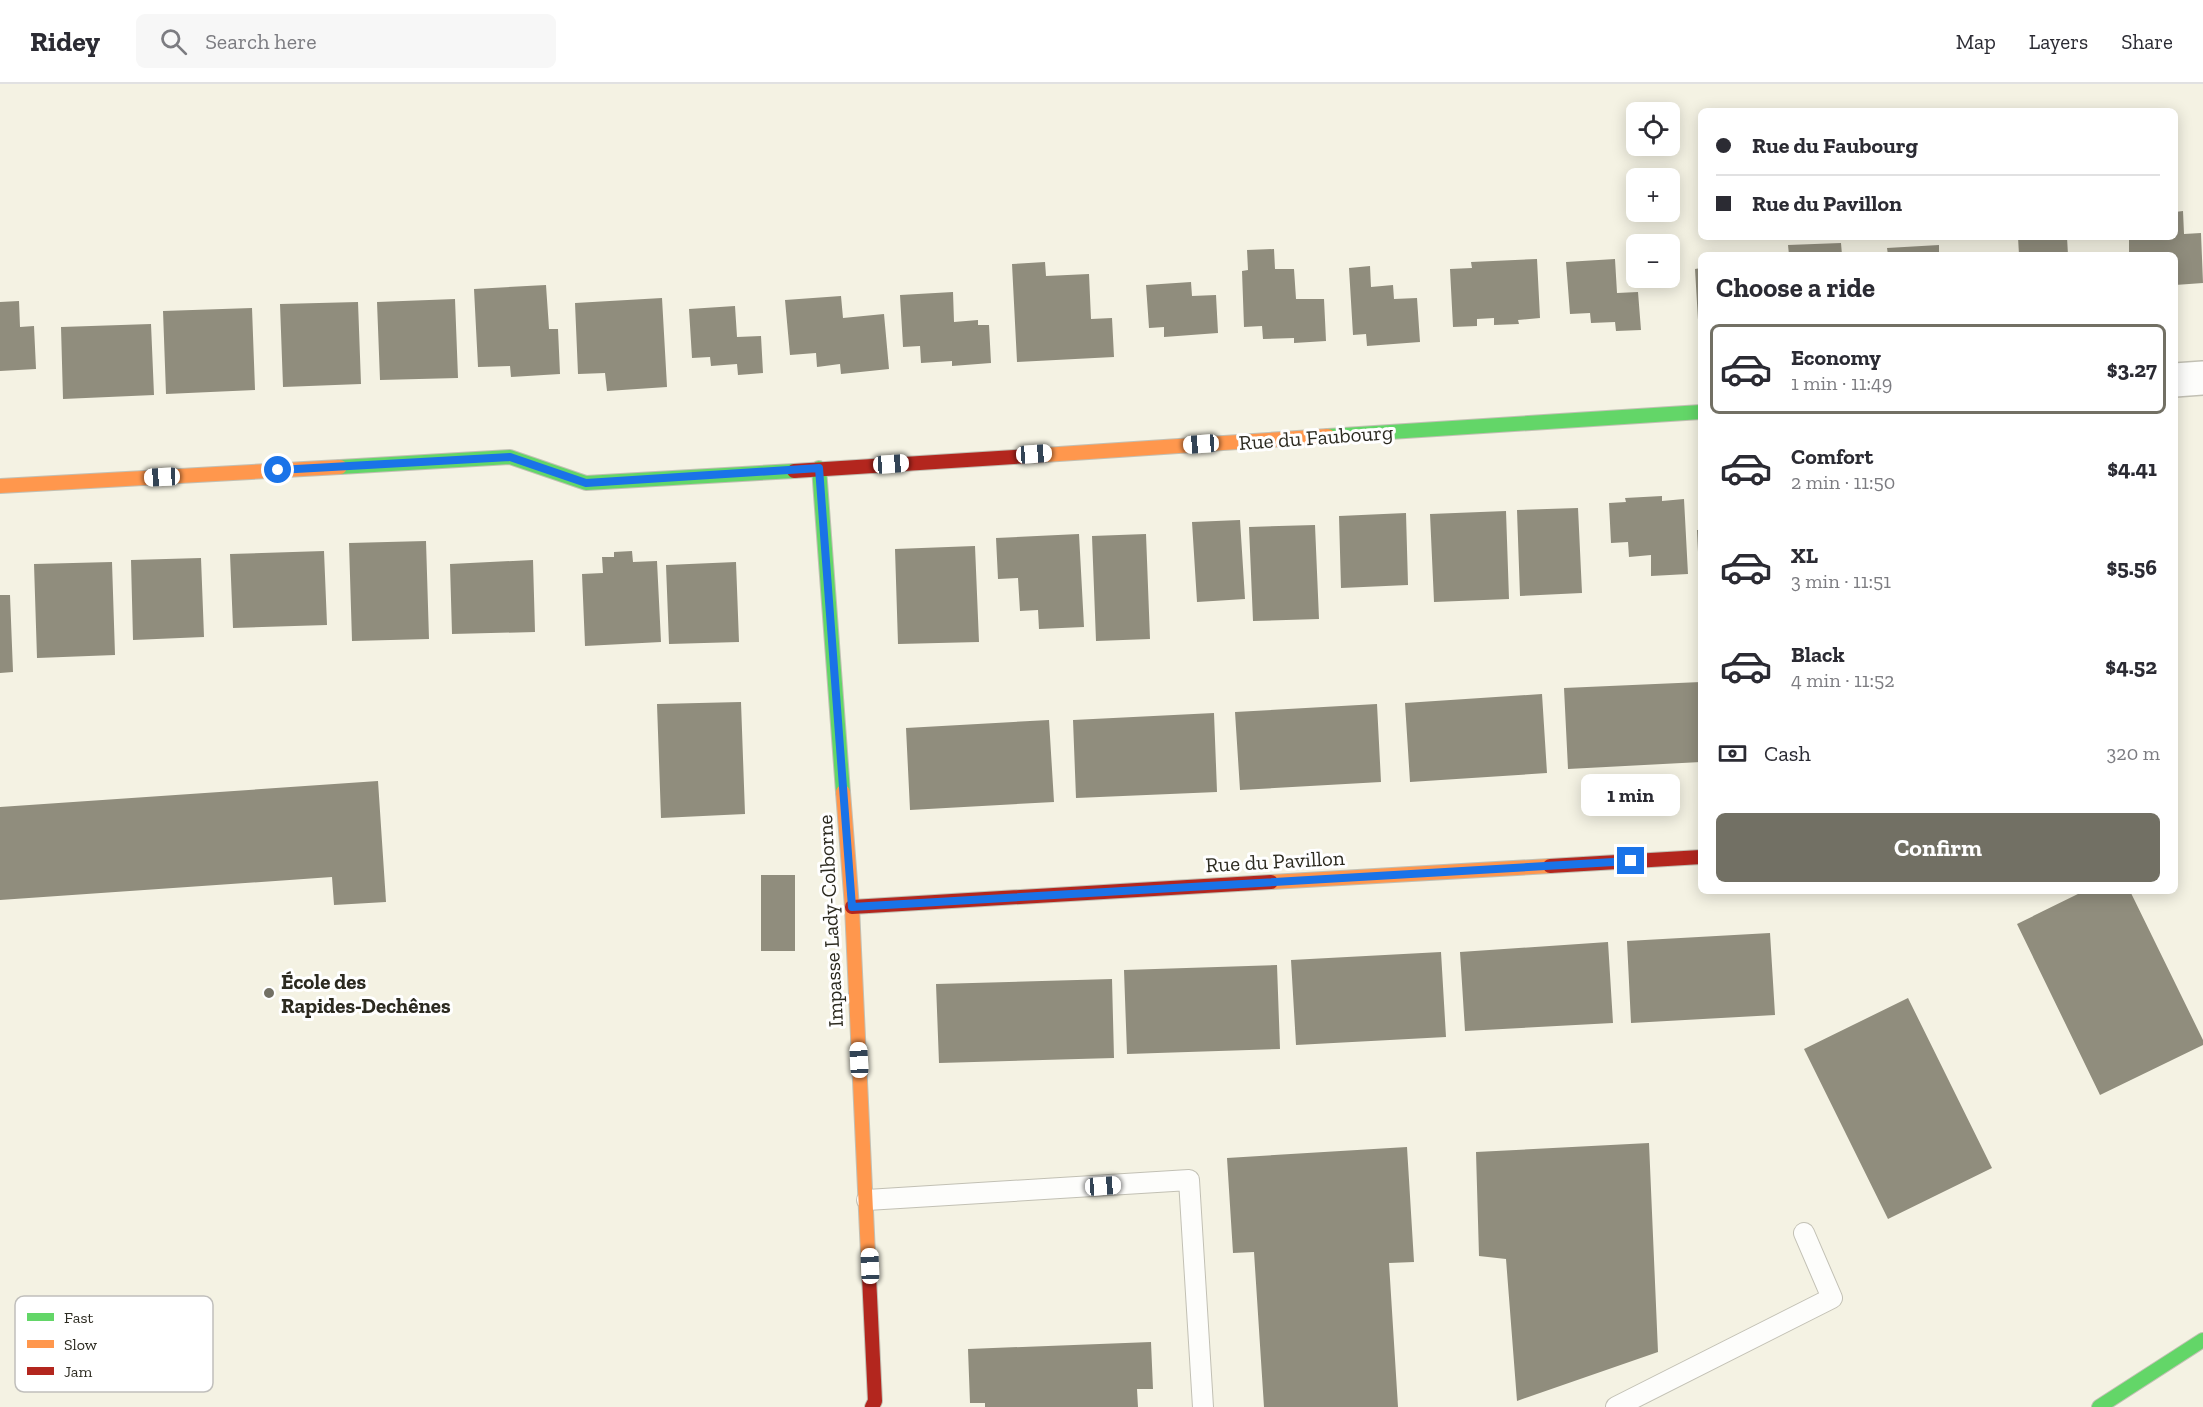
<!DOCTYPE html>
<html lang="en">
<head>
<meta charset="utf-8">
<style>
	:root { --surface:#fff; --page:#f7f7f7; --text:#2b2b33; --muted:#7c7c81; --line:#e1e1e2; --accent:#727064 }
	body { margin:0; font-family:"Zilla Slab",serif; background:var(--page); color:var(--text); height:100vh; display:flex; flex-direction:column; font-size:22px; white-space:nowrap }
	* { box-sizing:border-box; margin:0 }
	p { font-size:20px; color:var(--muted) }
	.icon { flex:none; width:33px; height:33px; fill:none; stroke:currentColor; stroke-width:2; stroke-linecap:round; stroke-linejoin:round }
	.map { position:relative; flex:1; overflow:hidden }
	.panel { position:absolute; left:1698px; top:168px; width:480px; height:642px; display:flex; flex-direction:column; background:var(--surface); border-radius:9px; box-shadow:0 3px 15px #0003 }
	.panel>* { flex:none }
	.hud { position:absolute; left:1698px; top:24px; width:480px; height:132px; border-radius:9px; box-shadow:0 3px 15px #0003; display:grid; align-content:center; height:132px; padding:0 18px; background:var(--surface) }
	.fabs { position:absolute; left:1626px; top:18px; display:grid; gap:12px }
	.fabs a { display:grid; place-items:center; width:54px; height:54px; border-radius:9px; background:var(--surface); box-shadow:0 3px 15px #0003; font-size:30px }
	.end { position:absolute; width:27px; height:27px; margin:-14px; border:8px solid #1a73e8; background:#fff; box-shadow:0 0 0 3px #fff }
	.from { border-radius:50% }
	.bubble { position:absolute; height:42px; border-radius:9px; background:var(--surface); box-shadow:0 3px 15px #0003; font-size:20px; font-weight:700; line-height:42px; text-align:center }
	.car { position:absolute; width:18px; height:36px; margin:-18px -9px; border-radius:8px; box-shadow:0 0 4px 2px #0007; background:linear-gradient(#fff 24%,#345 0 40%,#fff 0 76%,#345 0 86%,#fff 0) }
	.hud b { display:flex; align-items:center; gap:21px; height:57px; font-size:22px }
	.hud b+b { border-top:2px solid var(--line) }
	.hud i { width:15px; height:15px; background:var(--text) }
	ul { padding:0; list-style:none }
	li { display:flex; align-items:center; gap:18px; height:90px; margin:0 12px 9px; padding:0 6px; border:3px solid transparent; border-radius:9px }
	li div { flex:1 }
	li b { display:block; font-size:22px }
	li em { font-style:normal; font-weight:700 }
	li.current { border-color:var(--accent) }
	li>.icon { width:54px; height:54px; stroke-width:1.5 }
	h2 { padding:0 18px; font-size:27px; line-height:72px }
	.pay { display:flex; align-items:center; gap:15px; height:66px; padding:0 18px; font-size:22px }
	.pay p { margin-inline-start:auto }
	.primary-button { display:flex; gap:12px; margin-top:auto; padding:12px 18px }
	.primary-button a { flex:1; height:69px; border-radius:9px; background:var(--accent); color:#fff; font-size:24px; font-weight:700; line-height:69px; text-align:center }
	header { display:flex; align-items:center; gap:36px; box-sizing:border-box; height:84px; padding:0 30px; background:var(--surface); border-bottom:2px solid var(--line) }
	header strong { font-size:28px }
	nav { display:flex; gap:33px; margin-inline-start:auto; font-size:21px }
	.search { width:420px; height:54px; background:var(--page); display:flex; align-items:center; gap:15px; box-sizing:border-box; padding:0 21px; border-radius:9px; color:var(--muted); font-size:22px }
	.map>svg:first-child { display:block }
	.building { fill:#908d7d }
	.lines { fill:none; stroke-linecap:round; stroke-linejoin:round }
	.lane-casing { stroke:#c2c0b4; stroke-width:22 }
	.street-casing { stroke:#c2c0b4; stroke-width:36 }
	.fast-casing { stroke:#c2c0b4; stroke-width:16 }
	.slow-casing { stroke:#c2c0b4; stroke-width:16 }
	.jam-casing { stroke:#c2c0b4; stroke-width:16 }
	.lane { stroke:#fdfdfb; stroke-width:20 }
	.street { stroke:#fdfdfb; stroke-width:33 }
	.fast { stroke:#63d668; stroke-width:14 }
	.slow { stroke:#ff974d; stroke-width:14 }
	.jam { stroke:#b3261e; stroke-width:14 }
	.route { stroke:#1a73e8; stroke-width:8 }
	.poi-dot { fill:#727064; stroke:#fff; stroke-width:2 }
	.labels { text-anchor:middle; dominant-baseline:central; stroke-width:6; stroke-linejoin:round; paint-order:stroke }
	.street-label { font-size:21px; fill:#2c2a20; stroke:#fff }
	.poi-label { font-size:21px; font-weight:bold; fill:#2c2a20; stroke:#fff; text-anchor:start }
	.key { fill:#fff; stroke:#c0bfbc; stroke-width:1.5 }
	.key-label { font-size:16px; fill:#2c2a20 }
</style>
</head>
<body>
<header>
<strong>Ridey</strong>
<div class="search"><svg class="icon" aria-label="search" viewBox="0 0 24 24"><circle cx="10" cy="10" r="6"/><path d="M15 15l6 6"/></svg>Search here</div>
<nav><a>Map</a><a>Layers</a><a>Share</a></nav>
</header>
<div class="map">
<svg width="2203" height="1323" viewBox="0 0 2203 1323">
	<rect width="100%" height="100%" fill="#f4f2e3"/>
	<!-- building -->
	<path class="building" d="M 2183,127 L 2184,150 L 2201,149 L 2203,199 L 2175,201 L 2175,171 L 2129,171 L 2129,153 L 2175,153 L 2175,128 Z
		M 2018,153 L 2067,153 L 2068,171 L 2019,171 Z
		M 1841,159 L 1842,171 L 1789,171 L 1788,161 Z
		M 1939,161 L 1939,171 L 1888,171 L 1887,164 Z
		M 1274,165 L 1275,185 L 1294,185 L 1296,215 L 1324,215 L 1326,257 L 1294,259 L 1294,254 L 1263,255 L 1262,242 L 1244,243 L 1242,187 L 1248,186 L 1247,166 Z
		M 1537,175 L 1540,234 L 1518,236 L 1519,240 L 1494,241 L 1494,234 L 1477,235 L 1477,242 L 1453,243 L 1450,185 L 1472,184 L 1471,178 Z
		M 1615,175 L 1617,209 L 1638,208 L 1641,246 L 1616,247 L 1615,238 L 1591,239 L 1590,229 L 1570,230 L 1566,178 Z
		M 1045,178 L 1046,192 L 1089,190 L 1091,235 L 1112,234 L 1114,273 L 1017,278 L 1012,180 Z
		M 1370,182 L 1371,203 L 1393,201 L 1394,215 L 1417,214 L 1420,258 L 1367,262 L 1366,250 L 1353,251 L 1349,184 Z
		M 1701,184 L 1701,236 L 1698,236 L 1695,185 Z
		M 1191,198 L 1192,212 L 1216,211 L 1218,249 L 1164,253 L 1164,243 L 1149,244 L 1146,201 Z
		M 546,201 L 549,245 L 558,245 L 560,290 L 511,293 L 510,282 L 478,283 L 474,205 Z
		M 953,208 L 954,238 L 978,236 L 978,241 L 989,241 L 991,279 L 952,282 L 952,277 L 921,279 L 920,262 L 903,263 L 900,211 Z
		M 841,212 L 843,234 L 884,230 L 889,285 L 841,290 L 840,280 L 817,283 L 816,269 L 790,271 L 785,216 Z
		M 662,214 L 667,303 L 607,307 L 605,289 L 578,290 L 575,219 Z
		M 455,215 L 458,294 L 380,296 L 377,218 Z
		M 19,217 L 20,243 L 34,242 L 36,285 L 0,287 L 0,218 Z
		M 358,218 L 361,300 L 283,303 L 280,220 Z
		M 735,222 L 737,253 L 761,252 L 763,289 L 738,291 L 737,280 L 711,282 L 710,273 L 692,274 L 689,225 Z
		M 252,224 L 255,306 L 166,310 L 163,227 Z
		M 151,240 L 154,311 L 63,315 L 61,243 Z
		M 1662,412 L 1662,417 L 1684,415 L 1688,490 L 1651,492 L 1651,471 L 1629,473 L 1628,458 L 1611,459 L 1609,419 L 1626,418 L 1625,414 Z
		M 1578,424 L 1582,509 L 1520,512 L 1517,426 Z
		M 1506,427 L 1509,515 L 1434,518 L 1430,430 Z
		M 1406,429 L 1408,501 L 1341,504 L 1339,432 Z
		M 1240,436 L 1245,515 L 1197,518 L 1192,438 Z
		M 1315,441 L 1319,535 L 1253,537 L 1249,443 Z
		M 1697,446 L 1701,446 L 1701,490 L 1699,490 Z
		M 1079,450 L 1084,543 L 1039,545 L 1038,526 L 1020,527 L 1018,494 L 998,495 L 996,454 Z
		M 1146,450 L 1150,555 L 1096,557 L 1092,452 Z
		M 426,457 L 429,555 L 352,557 L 349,459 Z
		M 975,462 L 979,558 L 898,560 L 895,465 Z
		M 324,467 L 327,541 L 233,544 L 230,470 Z
		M 632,467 L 633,478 L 657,477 L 661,558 L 585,562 L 582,490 L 603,489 L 602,473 L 614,473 L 614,468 Z
		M 201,474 L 204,553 L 133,556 L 131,476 Z
		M 533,476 L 535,548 L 452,550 L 450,480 Z
		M 112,478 L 115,571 L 37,574 L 34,480 Z
		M 736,478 L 739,558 L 669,560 L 666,481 Z
		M 0,511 L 10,511 L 13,588 L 0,589 Z
		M 1701,598 L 1701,678 L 1568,685 L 1564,604 Z
		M 1542,610 L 1547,689 L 1410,698 L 1405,619 Z
		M 741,618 L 745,730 L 661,734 L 657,620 Z
		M 1377,620 L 1381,698 L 1240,706 L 1235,628 Z
		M 1214,629 L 1217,708 L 1076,714 L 1073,636 Z
		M 1049,636 L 1054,718 L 910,726 L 906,644 Z
		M 378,697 L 386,818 L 334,821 L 332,793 L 0,816 L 0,723 Z
		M 761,791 L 795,791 L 795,867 L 761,867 Z
		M 2084,807 L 2130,807 L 2203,956 L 2203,961 L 2100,1011 L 2017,840 Z
		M 1770,849 L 1775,931 L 1631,939 L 1627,857 Z
		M 1608,858 L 1613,939 L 1465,947 L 1460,868 Z
		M 1441,868 L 1446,953 L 1296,961 L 1291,876 Z
		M 1277,881 L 1280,965 L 1127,970 L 1124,886 Z
		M 1112,895 L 1114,974 L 939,979 L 936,900 Z
		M 1908,914 L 1992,1084 L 1888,1135 L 1804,965 Z
		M 1649,1059 L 1658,1268 L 1517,1317 L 1506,1175 L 1479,1172 L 1476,1068 Z
		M 1407,1063 L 1414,1178 L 1389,1179 L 1398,1323 L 1264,1323 L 1254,1168 L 1233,1169 L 1227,1074 Z
		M 1151,1258 L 1153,1305 L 1137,1305 L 1138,1323 L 985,1323 L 985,1319 L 970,1319 L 968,1265 Z"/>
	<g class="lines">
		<!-- lane casing -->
		<g class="lane-casing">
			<path id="lane" d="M 867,1116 L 1189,1096 L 1203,1323
				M 1616,1323 L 1832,1214 L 1804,1149"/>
		</g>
		<!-- street casing -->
		<g class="street-casing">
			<path id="street" d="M 2175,296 L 2203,294"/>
		</g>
		<!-- fast casing -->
		<g class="fast-casing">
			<path id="fast" d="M 1328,352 L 1701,328
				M 340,383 L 510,373 L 586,399 L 794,387
				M 819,384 L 843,708
				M 2099,1323 L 2203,1256"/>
		</g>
		<!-- slow casing -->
		<g class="slow-casing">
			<path id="slow" d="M 1044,371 L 1328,352
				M 0,402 L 340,383
				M 843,708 L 852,823 L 869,1192
				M 1271,798 L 1550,782"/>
		</g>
		<!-- jam casing -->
		<g class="jam-casing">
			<path id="jam" d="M 794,387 L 1044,371
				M 1550,782 L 1701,773
				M 852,823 L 1271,798
				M 869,1192 L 875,1317 L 872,1323"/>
		</g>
		<!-- lane -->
		<use href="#lane" class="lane"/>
		<!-- street -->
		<use href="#street" class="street"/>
		<!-- fast -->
		<use href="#fast" class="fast"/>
		<!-- slow -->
		<use href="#slow" class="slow"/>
		<!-- jam -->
		<use href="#jam" class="jam"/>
	</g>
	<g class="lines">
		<!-- route -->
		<path class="route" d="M 278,386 L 510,373 L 586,399 L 819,384 L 852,823 L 1631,777"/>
	</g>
	<!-- markers -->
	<circle class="poi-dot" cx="269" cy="909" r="6"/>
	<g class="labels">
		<!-- street labels -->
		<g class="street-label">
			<text transform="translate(1316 353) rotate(-4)">Rue du Faubourg</text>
			<text transform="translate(1275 777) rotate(-3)">Rue du Pavillon</text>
			<text transform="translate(830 837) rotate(-93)">Impasse Lady-Colborne</text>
		</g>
		<!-- poi labels -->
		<g class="poi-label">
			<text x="281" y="897">École des<tspan x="281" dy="24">Rapides-Dechênes</tspan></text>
		</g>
	</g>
	<!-- legend -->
	<rect x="15" y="1212" width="198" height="96" rx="9" class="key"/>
	<rect x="27" y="1229" width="27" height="8" fill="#63d668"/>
	<rect x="27" y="1256" width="27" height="8" fill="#ff974d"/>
	<rect x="27" y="1283" width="27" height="8" fill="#b3261e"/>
	<g class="key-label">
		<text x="64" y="1239">Fast</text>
		<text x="64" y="1266">Slow</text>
		<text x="64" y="1293">Jam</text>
	</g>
</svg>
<div class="fabs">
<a><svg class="icon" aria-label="locate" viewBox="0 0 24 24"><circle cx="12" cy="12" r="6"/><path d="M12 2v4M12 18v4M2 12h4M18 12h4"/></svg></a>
<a>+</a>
<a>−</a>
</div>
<i class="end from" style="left:278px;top:386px"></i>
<i class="end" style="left:1631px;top:777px"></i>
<div class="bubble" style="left:1581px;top:690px;width:99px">1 min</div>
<i class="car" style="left:1201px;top:360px;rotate:266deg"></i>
<i class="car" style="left:1034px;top:370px;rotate:86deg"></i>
<i class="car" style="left:891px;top:380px;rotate:86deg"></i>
<i class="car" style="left:162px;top:393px;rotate:267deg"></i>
<i class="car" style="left:859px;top:976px;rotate:357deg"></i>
<i class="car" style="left:1103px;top:1102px;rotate:86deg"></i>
<i class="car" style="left:870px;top:1182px;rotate:358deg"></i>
<div class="hud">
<b><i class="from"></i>Rue du Faubourg</b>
<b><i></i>Rue du Pavillon</b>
</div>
<section class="panel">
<h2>Choose a ride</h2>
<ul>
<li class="current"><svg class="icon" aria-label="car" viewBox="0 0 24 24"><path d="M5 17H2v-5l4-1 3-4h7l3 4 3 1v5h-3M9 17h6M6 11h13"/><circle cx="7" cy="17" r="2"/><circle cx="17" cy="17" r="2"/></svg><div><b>Economy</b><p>1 min · 11:49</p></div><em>$3.27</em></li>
<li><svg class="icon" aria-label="car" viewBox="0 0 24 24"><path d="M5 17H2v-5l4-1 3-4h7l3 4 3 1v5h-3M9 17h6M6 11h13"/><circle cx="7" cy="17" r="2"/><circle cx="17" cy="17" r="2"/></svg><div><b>Comfort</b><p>2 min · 11:50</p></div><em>$4.41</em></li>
<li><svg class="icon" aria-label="car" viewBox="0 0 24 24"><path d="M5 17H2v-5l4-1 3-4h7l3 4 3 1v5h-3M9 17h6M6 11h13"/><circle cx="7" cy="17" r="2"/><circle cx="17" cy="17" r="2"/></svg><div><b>XL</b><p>3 min · 11:51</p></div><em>$5.56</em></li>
<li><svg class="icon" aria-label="car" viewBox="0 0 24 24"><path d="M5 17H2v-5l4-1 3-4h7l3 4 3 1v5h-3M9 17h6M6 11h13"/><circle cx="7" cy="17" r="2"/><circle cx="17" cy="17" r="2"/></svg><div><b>Black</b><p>4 min · 11:52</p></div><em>$4.52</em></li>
</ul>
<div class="pay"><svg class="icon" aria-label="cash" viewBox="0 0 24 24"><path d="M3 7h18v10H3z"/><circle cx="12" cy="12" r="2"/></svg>Cash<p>320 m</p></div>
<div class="primary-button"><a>Confirm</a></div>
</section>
</div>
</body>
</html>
